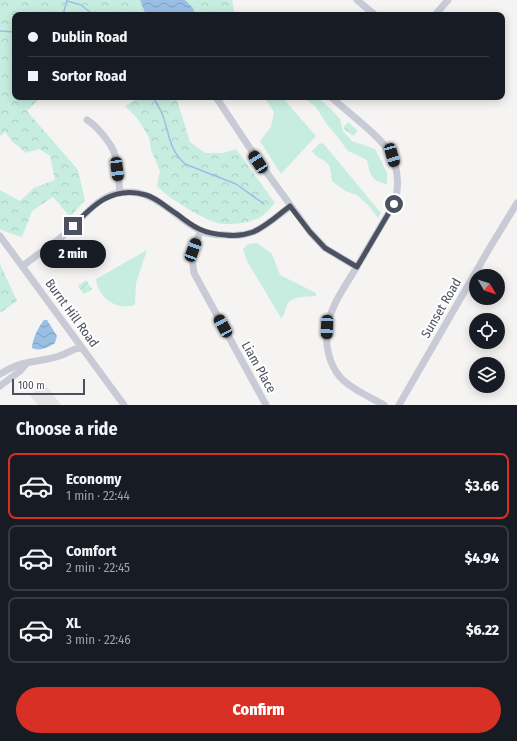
<!DOCTYPE html>
<html lang="en">
<head>
<meta charset="utf-8">
<style>
	:root { --surface:#171b24; --page:#242831; --text:#f1f3f6; --muted:#9ea1a6; --line:#363941; --accent:#d93025 }
	body { margin:0; font-family:"Fira Sans Condensed",sans-serif; background:var(--page); color:var(--text); height:100vh; display:flex; flex-direction:column; font-size:15px; white-space:nowrap }
	* { box-sizing:border-box; margin:0 }
	p { font-size:13px; color:var(--muted) }
	.icon { flex:none; width:22px; height:22px; fill:none; stroke:currentColor; stroke-width:2; stroke-linecap:round; stroke-linejoin:round }
	.map { position:relative; height:405px; overflow:hidden }
	.side { display:flex; flex-direction:column; background:var(--surface); flex:1 }
	.side>* { flex:none }
	.banner { position:absolute; left:12px; top:12px; width:493px; height:88px; border-radius:8px; box-shadow:0 2px 10px #0003; display:grid; align-content:center; height:88px; padding:0 16px; background:var(--surface) }
	.needle { width:26px; rotate:129deg }
	.tools { position:absolute; left:469px; top:269px; display:grid; gap:8px }
	.tools a { display:grid; place-items:center; width:36px; height:36px; border-radius:50%; background:var(--surface); box-shadow:0 2px 10px #0003; font-size:20px }
	.scale { position:absolute; left:12px; bottom:10px; width:73px; box-sizing:border-box; padding-left:4px; border:2px solid #4c515f; border-top:0; font-size:11px; line-height:14px; white-space:nowrap; color:#4c515f; -webkit-text-stroke:3px #fff; paint-order:stroke }
	.end { position:absolute; width:18px; height:18px; margin:-9px; border:5px solid #4c515f; background:#fff; box-shadow:0 0 0 2px #fff }
	.from { border-radius:50% }
	.bubble { position:absolute; height:28px; border-radius:14px; background:var(--surface); box-shadow:0 2px 10px #0003; font-size:13px; font-weight:800; line-height:28px; text-align:center }
	.car { position:absolute; width:12px; height:24px; margin:-12px -6px; border-radius:5px; box-shadow:0 0 3px 1px #0007; background:linear-gradient(#222 24%,#8ab4d8 0 40%,#222 0 76%,#8ab4d8 0 86%,#222 0) }
	.banner b { display:flex; align-items:center; gap:14px; height:38px; font-size:15px }
	.banner b+b { border-top:1px solid var(--line) }
	.banner i { width:10px; height:10px; background:var(--text) }
	ul { padding:0; list-style:none }
	li { display:flex; align-items:center; gap:12px; height:66px; margin:0 8px 6px; padding:0 8px; border:2px solid var(--line); border-radius:8px }
	li div { flex:1 }
	li b { display:block; font-size:15px }
	li em { font-style:normal; font-weight:800 }
	li.on { border-color:var(--accent) }
	li>.icon { width:36px; height:36px; stroke-width:1.5 }
	h2 { padding:0 16px; font-size:18px; line-height:48px }
	.primary-button { display:flex; gap:8px; margin-top:auto; padding:8px 16px }
	.primary-button a { flex:1; height:46px; border-radius:24px; background:var(--accent); color:#fff; font-size:16px; font-weight:800; line-height:46px; text-align:center }
	.map>svg:first-child { display:block }
	.education { fill:#e6e5e4 }
	.grass { fill:#c7ede0 }
	.forest { fill:url(#forest-crowns) }
	.garden { fill:url(#garden-furrows) }
	.water { fill:url(#water-waves) }
	.lines { fill:none; stroke-linecap:round; stroke-linejoin:round }
	.stream { stroke:#99bfe5; stroke-width:1.5 }
	.minor { stroke:#c8cbd5; stroke-width:7 }
	.route { stroke:#4c515f; stroke-width:5 }
	.labels { text-anchor:middle; dominant-baseline:central; stroke-width:4; stroke-linejoin:round; paint-order:stroke }
	.street-label { font-size:13px; fill:#4c515f; stroke:#fff }
</style>
</head>
<body>
<div class="map">
<svg width="517" height="405" viewBox="0 0 517 405">
	<defs>
		<pattern id="forest-crowns" width="20" height="18" patternUnits="userSpaceOnUse"><rect width="20" height="18" fill="#c7ede0"/><path d="M2 6a3 3 0 1 1 6 0M12 15a3 3 0 1 1 6 0" fill="none" stroke="#adcdc3"/></pattern>
		<pattern id="garden-furrows" width="10" height="10" patternUnits="userSpaceOnUse"><rect width="10" height="10" fill="#c7ede0"/><path d="M-1 1l2-2M0 10L10 0M9 11l2-2" fill="none" stroke="#adcdc3"/></pattern>
		<pattern id="water-waves" width="16" height="10" patternUnits="userSpaceOnUse"><rect width="16" height="10" fill="#99bfe5"/><path d="M0 5q4-4 8 0t8 0" fill="none" stroke="#7f9ebd"/></pattern>
	</defs>
	<rect width="100%" height="100%" fill="#f5f4f3"/>
	<!-- education -->
	<path class="education" d="M 45,384 L 61,405 L 38,405 L 30,395 Z"/>
	<!-- grass -->
	<path class="grass" d="M 264,97 L 282,97 L 316,136 L 281,174 L 260,141 L 271,127 L 274,112 Z
		M 304,97 L 317,97 L 332,110 L 340,119 L 343,131 L 352,141 L 375,149 L 387,173 L 387,184 C 371,182 370,174 367,160 L 348,151 L 336,135 L 328,126 L 315,106 L 309,102 Z
		M 323,143 L 381,213 L 378,218 L 369,206 L 357,195 L 345,191 L 332,181 C 331,175 331,168 328,164 C 323,158 318,160 312,151 L 319,144 Z
		M 257,243 L 272,254 L 280,275 L 316,293 L 316,296 C 307,297 294,296 288,303 C 285,308 286,314 281,318 L 247,261 L 243,249 L 248,244 Z
		M 147,250 L 136,283 L 135,305 C 117,311 98,298 96,279 Z"/>
	<!-- forest -->
	<path class="forest" d="M 0,0 L 232,0 L 235,15 L 15,15 L 15,97 L 41,97 L 27,111 L 78,170 L 85,200 L 70,217 L 53,197 L 32,211 L 22,237 L 1,230 L 0,228 L 0,190 L 20,201 L 34,188 L 55,180 L 50,156 L 39,149 L 26,153 L 14,143 L 5,132 L 0,136 Z
		M 140,97 L 176,97 L 190,142 L 205,153 L 223,153 L 236,149 L 275,203 C 271,207 267,213 262,216 C 253,223 228,226 217,223 C 199,217 170,199 157,186 L 160,171 L 151,150 L 149,137 L 137,118 L 125,106 Z
		M 348,122 L 358,131 L 353,136 L 343,128 Z
		M 0,264 L 17,301 L 0,313 Z"/>
	<!-- garden -->
	<path class="garden" d="M 86,280 L 92,289 L 84,294 L 78,286 Z"/>
	<!-- water -->
	<path class="water" d="M 140,0 L 185,0 L 193,8 L 195,15 L 146,15 Z
		M 44,320 L 47,320 L 57,336 L 55,343 C 49,347 40,352 32,348 C 33,337 38,328 44,320 Z"/>
	<g class="lines">
		<!-- stream -->
		<path class="stream" d="M 67,1 L 81,5 L 90,12
			M 63,15 L 67,0
			M 0,31 L 15,32
			M 153,97 C 157,105 162,111 164,119 C 170,138 170,150 185,164 L 236,184 L 264,204"/>
		<!-- minor -->
		<path class="minor" d="M 357,0 L 375,15
			M 435,15 L 448,0
			M 216,97 L 259,162 L 310,232 L 325,248 L 357,267
			M 331,97 C 346,111 383,138 391,155 C 399,170 399,190 394,204 C 380,227 367,250 353,273 C 343,289 330,308 327,328 C 325,345 329,364 340,377 C 351,389 370,397 384,405
			M 87,120 C 97,126 112,144 115,155 C 119,167 118,180 120,193
			M 201,231 C 193,247 191,256 194,273 L 266,405
			M 0,236 L 124,405
			M 23,266 C 36,255 51,246 64,235 C 82,220 94,198 119,193 C 152,186 173,216 199,230 C 207,234 217,235 226,235 C 234,236 245,235 253,232 C 267,226 278,215 291,206
			M 0,374 C 8,369 16,365 26,363 C 38,360 50,360 62,355 C 70,352 73,348 82,348
			M 0,386 L 20,371 L 27,363
			M 399,405 L 489,249 L 517,203"/>
	</g>
	<g class="lines">
		<!-- route -->
		<path class="route" d="M 73,226 C 93,205 113,185 146,195 C 157,198 167,208 177,214 C 193,227 204,234 226,235 C 234,236 245,235 253,232 C 267,226 278,215 290,206 L 310,232 L 325,248 L 357,267 L 394,204"/>
	</g>
	<g class="labels">
		<!-- street labels -->
		<g class="street-label">
			<text transform="translate(441 308) rotate(-60)">Sunset Road</text>
			<text transform="translate(72 313) rotate(54)">Burnt Hill Road</text>
			<text transform="translate(259 367) rotate(61)">Liam Place</text>
		</g>
	</g>
</svg>
<div class="tools">
<a><svg class="needle" viewBox="-14 -14 28 28"><path d="M0-13l5 13h-10z" fill="#e53935"/><path d="M0 13l5-13h-10z" fill="#9ea1a6"/></svg></a>
<a><svg class="icon" aria-label="locate" viewBox="0 0 24 24"><circle cx="12" cy="12" r="6"/><path d="M12 2v4M12 18v4M2 12h4M18 12h4"/></svg></a>
<a><svg class="icon" aria-label="layers" viewBox="0 0 24 24"><path d="M12 4l9 5-9 5-9-5zM3 14l9 5 9-5"/></svg></a>
</div>
<div class="scale">100 m</div>
<i class="end from" style="left:394px;top:204px"></i>
<i class="end" style="left:73px;top:226px"></i>
<div class="bubble" style="left:40px;top:240px;width:66px">2 min</div>
<i class="car" style="left:392px;top:155px;rotate:164deg"></i>
<i class="car" style="left:258px;top:162px;rotate:327deg"></i>
<i class="car" style="left:117px;top:169px;rotate:173deg"></i>
<i class="car" style="left:193px;top:250px;rotate:20deg"></i>
<i class="car" style="left:223px;top:326px;rotate:331deg"></i>
<i class="car" style="left:327px;top:327px;rotate:182deg"></i>
<div class="banner">
<b><i class="from"></i>Dublin Road</b>
<b><i></i>Sortor Road</b>
</div>
</div>
<section class="side">
<h2>Choose a ride</h2>
<ul>
<li class="on"><svg class="icon" aria-label="car" viewBox="0 0 24 24"><path d="M5 17H2v-5l4-1 3-4h7l3 4 3 1v5h-3M9 17h6M6 11h13"/><circle cx="7" cy="17" r="2"/><circle cx="17" cy="17" r="2"/></svg><div><b>Economy</b><p>1 min · 22:44</p></div><em>$3.66</em></li>
<li><svg class="icon" aria-label="car" viewBox="0 0 24 24"><path d="M5 17H2v-5l4-1 3-4h7l3 4 3 1v5h-3M9 17h6M6 11h13"/><circle cx="7" cy="17" r="2"/><circle cx="17" cy="17" r="2"/></svg><div><b>Comfort</b><p>2 min · 22:45</p></div><em>$4.94</em></li>
<li><svg class="icon" aria-label="car" viewBox="0 0 24 24"><path d="M5 17H2v-5l4-1 3-4h7l3 4 3 1v5h-3M9 17h6M6 11h13"/><circle cx="7" cy="17" r="2"/><circle cx="17" cy="17" r="2"/></svg><div><b>XL</b><p>3 min · 22:46</p></div><em>$6.22</em></li>
</ul>
<div class="primary-button"><a>Confirm</a></div>
</section>
</body>
</html>
